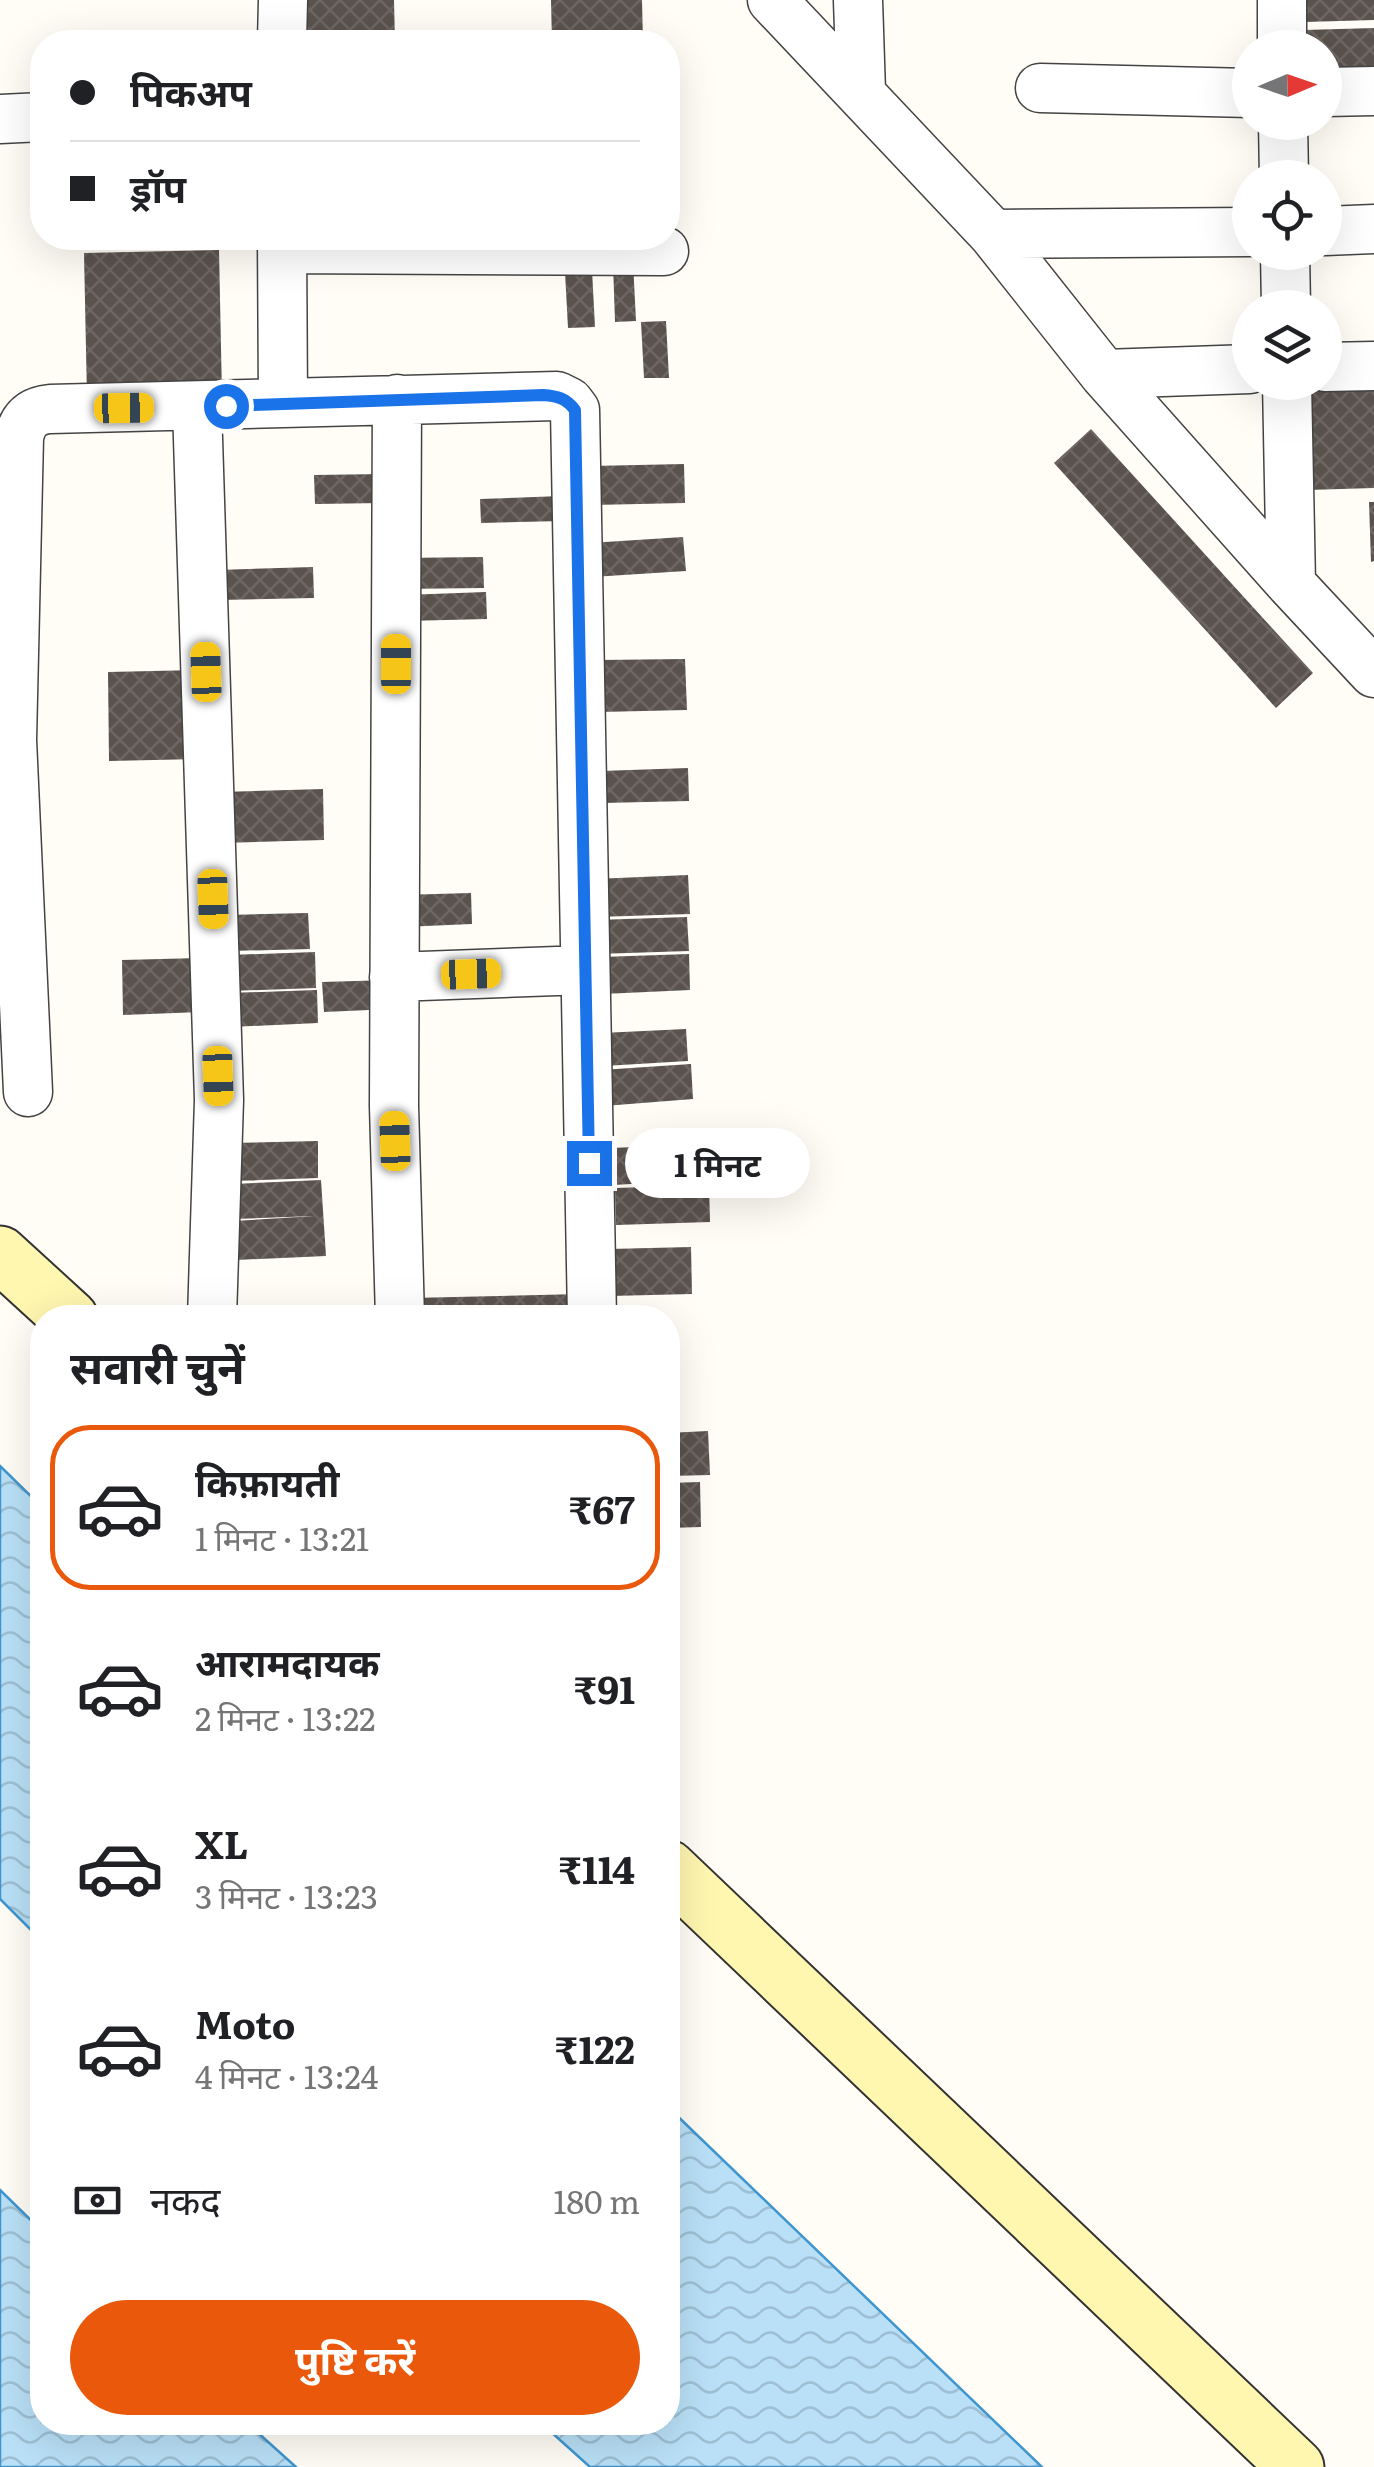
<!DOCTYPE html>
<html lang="hi">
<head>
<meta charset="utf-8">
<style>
	:root { --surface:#fff; --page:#f2f2f2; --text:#202124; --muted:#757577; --line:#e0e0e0; --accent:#ea580c }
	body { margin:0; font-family:Literata,"Noto Sans Devanagari",serif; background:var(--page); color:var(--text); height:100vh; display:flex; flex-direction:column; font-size:38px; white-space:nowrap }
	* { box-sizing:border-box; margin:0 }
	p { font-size:32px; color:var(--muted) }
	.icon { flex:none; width:55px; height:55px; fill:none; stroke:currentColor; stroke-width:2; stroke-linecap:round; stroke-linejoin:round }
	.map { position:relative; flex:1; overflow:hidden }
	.panel { position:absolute; left:30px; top:1305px; width:650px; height:1130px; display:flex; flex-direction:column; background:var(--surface); border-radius:40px; box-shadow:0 10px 40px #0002 }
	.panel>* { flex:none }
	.hud { position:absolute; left:30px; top:30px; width:650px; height:220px; border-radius:40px; box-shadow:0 10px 40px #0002; display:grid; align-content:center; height:220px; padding:0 40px; background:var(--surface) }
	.needle { width:65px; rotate:88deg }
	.controls { position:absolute; left:1232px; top:30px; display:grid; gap:20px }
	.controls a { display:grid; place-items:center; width:110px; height:110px; border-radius:50%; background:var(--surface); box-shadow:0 10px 40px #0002; font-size:50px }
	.end { position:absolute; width:45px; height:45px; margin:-22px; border:12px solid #1a73e8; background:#fff; box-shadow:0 0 0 5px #fff }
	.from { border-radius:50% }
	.bubble { position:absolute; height:70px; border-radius:35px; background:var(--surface); box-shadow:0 10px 40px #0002; font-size:32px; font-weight:700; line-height:70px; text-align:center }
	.car { position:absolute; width:30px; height:60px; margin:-30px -15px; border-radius:12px; box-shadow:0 0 8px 2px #0007; background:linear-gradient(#f5c518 24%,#345 0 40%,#f5c518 0 76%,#345 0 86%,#f5c518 0) }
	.hud b { display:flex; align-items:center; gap:35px; height:95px; font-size:38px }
	.hud b+b { border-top:2px solid var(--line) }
	.hud i { width:25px; height:25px; background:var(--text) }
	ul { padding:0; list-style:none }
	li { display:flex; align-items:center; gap:30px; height:165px; margin:0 20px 15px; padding:0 20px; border:5px solid transparent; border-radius:40px }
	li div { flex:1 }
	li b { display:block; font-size:38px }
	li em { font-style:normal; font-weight:700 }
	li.selected { border-color:var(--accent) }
	li>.icon { width:90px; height:90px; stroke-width:1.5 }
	h2 { padding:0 40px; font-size:45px; line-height:120px }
	.pay { display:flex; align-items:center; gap:25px; height:110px; padding:0 40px; font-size:38px }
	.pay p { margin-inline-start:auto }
	.cta { display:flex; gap:20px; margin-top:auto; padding:20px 40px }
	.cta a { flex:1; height:115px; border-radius:60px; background:var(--accent); color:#fff; font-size:40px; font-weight:700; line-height:115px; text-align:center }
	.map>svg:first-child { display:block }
	.water { fill:url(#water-waves); stroke:#3f96cf; stroke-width:2.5 }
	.building { fill:url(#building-cross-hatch) }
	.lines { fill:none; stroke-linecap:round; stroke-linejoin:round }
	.street-casing { stroke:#444; stroke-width:51 }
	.secondary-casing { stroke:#333; stroke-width:59 }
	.street { stroke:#fff; stroke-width:48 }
	.secondary { stroke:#fff6b0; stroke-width:55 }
	.route { stroke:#1a73e8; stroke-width:12 }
</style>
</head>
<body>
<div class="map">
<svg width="1374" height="2467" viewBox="0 0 1374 2467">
	<defs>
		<pattern id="water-waves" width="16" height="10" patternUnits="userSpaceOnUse" patternTransform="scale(2.5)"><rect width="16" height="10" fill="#b9e0f7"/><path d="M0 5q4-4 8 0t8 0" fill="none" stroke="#9ebfd3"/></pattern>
		<pattern id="building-cross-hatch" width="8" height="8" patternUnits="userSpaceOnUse" patternTransform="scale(2.5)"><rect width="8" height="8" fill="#5a524d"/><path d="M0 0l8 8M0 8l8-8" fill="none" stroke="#6d6662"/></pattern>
	</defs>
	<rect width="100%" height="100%" fill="#fffdf5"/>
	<!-- water -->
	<path class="water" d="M 0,1466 L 42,1507 L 42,1941 L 0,1899 Z
		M 668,2107 L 1042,2467 L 590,2467 L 541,2423 L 668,2422 Z
		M 0,2190 L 42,2231 L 42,2422 L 247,2423 L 296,2467 L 0,2467 Z"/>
	<!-- building -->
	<path class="building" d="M 289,0 L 394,0 L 395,42 L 290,42 Z
		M 551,0 L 642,0 L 643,42 L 552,42 Z
		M 1304,0 L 1374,0 L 1374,20 L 1305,22 Z
		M 1374,28 L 1374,82 L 1325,83 L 1325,48 L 1305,48 L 1305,30 Z
		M 219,250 L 222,395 L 87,398 L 84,253 Z
		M 633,262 L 636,321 L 615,322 L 613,263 Z
		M 592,270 L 595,327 L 568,328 L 565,272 Z
		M 666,321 L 669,378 L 644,378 L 641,322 Z
		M 1374,378 L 1374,488 L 1307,490 L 1303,382 Z
		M 1091,429 L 1313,673 L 1276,708 L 1054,463 Z
		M 684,464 L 685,503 L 593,505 L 591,466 Z
		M 383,474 L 383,503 L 315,504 L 314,475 Z
		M 561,496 L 562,521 L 481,523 L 480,499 Z
		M 1369,502 L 1374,502 L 1374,561 L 1371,562 Z
		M 683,537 L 686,571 L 592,577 L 590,543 Z
		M 483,557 L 484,588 L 399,589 L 399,558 Z
		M 313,567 L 314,598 L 218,600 L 217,570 Z
		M 486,592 L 487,619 L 405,621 L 404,595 Z
		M 685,659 L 687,710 L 600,712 L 599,660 Z
		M 198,670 L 199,759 L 109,761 L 108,672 Z
		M 688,768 L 689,801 L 603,803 L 601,771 Z
		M 323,789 L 324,840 L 222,843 L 221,792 Z
		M 688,875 L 690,914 L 596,917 L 594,879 Z
		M 471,893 L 472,924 L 402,927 L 401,895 Z
		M 308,913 L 310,949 L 230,951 L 229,915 Z
		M 687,917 L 689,951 L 597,954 L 596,920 Z
		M 315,952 L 316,988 L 230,991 L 229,955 Z
		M 689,954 L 690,990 L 603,994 L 601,957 Z
		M 199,958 L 201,1012 L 123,1015 L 122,960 Z
		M 390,980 L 391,1009 L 324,1012 L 322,982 Z
		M 317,990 L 318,1023 L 231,1027 L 229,993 Z
		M 686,1029 L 688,1061 L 604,1066 L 602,1033 Z
		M 691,1064 L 693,1099 L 604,1106 L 601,1070 Z
		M 318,1141 L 318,1178 L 232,1181 L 231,1143 Z
		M 702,1144 L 703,1180 L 613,1185 L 611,1148 Z
		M 321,1180 L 326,1256 L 236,1260 L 234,1221 L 314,1216 L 233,1219 L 232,1184 Z
		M 709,1185 L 710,1222 L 616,1225 L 615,1188 Z
		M 691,1247 L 692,1294 L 610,1296 L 609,1249 Z
		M 581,1294 L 582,1318 L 411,1318 L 411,1298 Z
		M 708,1431 L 710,1475 L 668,1476 L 668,1433 Z
		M 700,1482 L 701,1527 L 668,1528 L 668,1483 Z"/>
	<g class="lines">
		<!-- street casing -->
		<g class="street-casing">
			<path id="street" d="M 772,0 L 993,234 L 1104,374 L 1291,584 L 1374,673
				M 858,0 L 861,92
				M 1282,0 L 1282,48
				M 282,42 L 283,0
				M 1040,88 L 1250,93
				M 1325,92 L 1374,91
				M 0,119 L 42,117
				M 1283,122 L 1284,178
				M 1325,231 L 1374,229
				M 993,234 L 1250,232
				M 282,238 L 283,403
				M 282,249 L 664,251
				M 1285,252 L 1286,308
				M 1325,367 L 1374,366
				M 1104,374 L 1250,369
				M 1287,382 L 1291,584
				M 397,399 L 394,1106 L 400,1318
				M 197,407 L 219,1100 L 212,1318
				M 394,977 L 585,970
				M 28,1092 L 12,740 L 19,437 C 23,419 31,411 50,409 L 557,396 L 569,402 L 575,410 L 592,1318"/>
		</g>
		<!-- secondary casing -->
		<g class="secondary-casing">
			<path id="secondary" d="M 0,1254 L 70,1318
				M 668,1868 L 1296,2467"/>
		</g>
		<!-- street -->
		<use href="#street" class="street"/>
		<!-- secondary -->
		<use href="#secondary" class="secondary"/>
	</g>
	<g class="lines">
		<!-- route -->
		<path class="route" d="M 226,406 L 543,395 C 557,396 566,398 575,410 L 589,1163"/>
	</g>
</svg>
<div class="controls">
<a><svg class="needle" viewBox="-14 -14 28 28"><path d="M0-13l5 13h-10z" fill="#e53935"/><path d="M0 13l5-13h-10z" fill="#757577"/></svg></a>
<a><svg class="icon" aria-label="locate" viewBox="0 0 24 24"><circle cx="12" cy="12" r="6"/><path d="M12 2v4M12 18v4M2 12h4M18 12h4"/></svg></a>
<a><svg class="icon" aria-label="layers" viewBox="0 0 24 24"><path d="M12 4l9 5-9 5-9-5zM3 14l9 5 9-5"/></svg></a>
</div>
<i class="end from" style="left:226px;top:406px"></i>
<i class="end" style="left:589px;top:1163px"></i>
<div class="bubble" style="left:625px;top:1128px;width:185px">1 मिनट</div>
<i class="car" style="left:124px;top:408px;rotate:89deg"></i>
<i class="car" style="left:396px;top:664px;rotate:0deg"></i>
<i class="car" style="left:206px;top:672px;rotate:358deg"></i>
<i class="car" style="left:213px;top:899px;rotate:178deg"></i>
<i class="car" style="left:471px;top:974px;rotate:88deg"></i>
<i class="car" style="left:218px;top:1076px;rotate:178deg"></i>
<i class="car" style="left:395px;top:1141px;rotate:358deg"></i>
<div class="hud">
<b><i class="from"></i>पिकअप</b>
<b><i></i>ड्रॉप</b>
</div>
<section class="panel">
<h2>सवारी चुनें</h2>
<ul>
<li class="selected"><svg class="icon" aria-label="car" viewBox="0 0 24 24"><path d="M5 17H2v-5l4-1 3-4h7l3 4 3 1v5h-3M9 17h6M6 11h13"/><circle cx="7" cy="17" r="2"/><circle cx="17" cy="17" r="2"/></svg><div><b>किफ़ायती</b><p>1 मिनट · 13:21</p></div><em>₹67</em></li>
<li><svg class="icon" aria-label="car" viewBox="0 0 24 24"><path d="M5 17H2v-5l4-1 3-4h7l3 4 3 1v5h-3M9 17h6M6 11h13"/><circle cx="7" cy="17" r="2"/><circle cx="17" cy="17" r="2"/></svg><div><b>आरामदायक</b><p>2 मिनट · 13:22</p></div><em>₹91</em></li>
<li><svg class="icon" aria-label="car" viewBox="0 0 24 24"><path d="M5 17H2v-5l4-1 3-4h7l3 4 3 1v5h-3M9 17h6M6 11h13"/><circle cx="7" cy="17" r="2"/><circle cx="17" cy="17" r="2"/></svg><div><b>XL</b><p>3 मिनट · 13:23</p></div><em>₹114</em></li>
<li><svg class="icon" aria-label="car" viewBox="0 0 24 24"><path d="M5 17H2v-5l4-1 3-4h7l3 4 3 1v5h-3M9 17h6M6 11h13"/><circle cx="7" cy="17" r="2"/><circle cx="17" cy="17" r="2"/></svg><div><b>Moto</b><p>4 मिनट · 13:24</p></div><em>₹122</em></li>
</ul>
<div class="pay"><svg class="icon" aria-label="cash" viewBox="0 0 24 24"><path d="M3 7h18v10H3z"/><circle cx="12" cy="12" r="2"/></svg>नकद<p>180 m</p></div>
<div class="cta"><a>पुष्टि करें</a></div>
</section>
</div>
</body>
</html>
